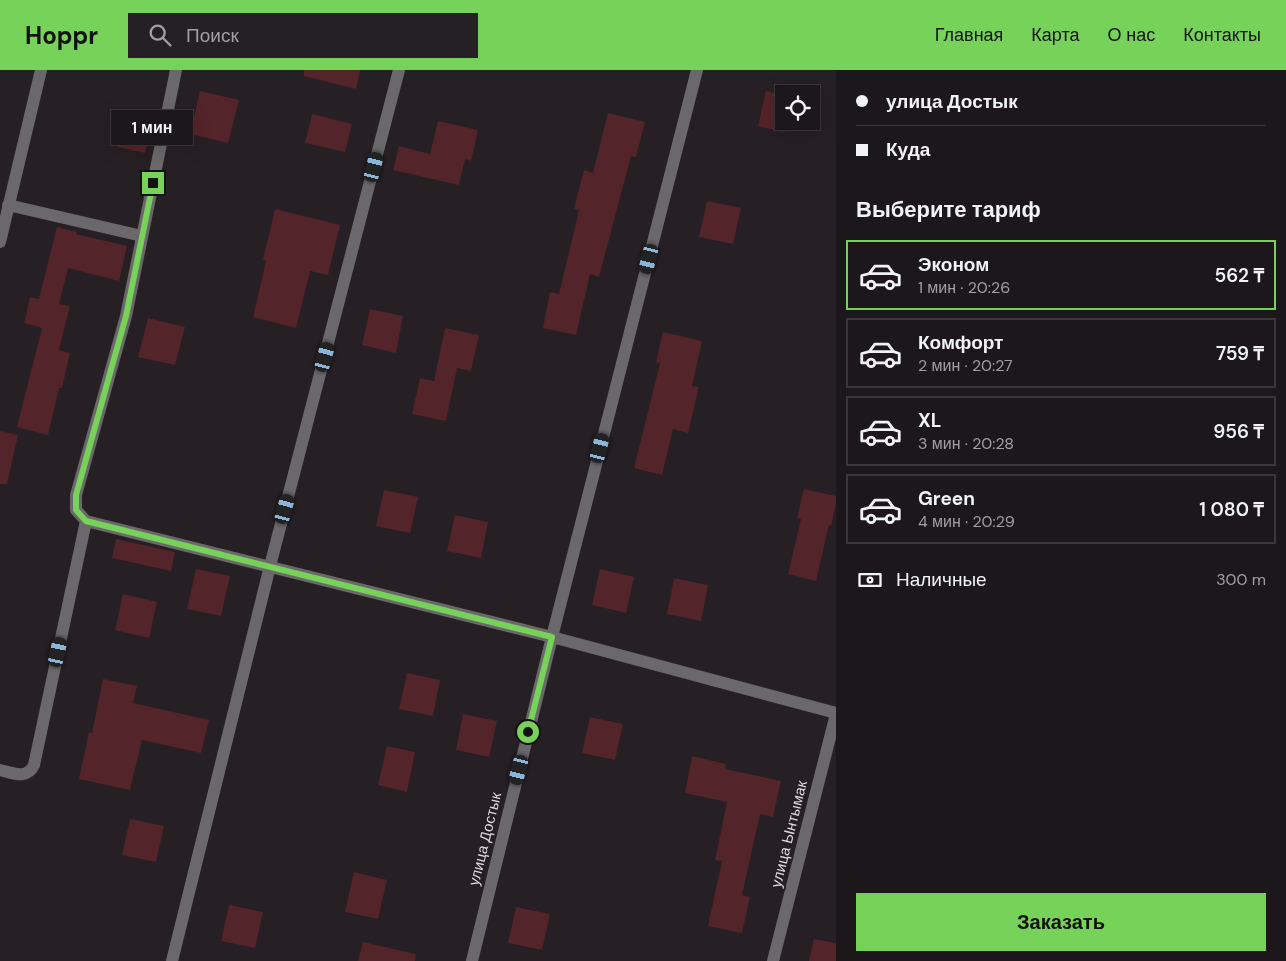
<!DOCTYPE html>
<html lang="ru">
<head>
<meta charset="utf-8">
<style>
	:root { --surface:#1c171a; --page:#252023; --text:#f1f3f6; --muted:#a09fa2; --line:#3a3639; --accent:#77d259 }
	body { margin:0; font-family:"DM Sans",sans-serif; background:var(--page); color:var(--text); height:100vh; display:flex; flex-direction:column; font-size:19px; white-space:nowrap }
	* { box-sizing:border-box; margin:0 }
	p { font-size:16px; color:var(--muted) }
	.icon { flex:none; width:28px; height:28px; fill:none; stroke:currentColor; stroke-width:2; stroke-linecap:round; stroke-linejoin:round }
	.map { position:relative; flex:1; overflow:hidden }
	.panel { display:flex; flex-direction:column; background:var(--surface); width:450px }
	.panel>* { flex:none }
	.hud { display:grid; align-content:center; height:110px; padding:0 20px; background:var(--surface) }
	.buttons { position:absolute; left:775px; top:15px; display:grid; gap:10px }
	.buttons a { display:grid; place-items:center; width:45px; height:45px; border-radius:0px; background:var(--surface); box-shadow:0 5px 20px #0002,0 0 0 1px var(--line); font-size:25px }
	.end { position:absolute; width:22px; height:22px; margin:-11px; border:6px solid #77d259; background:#111; box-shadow:0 0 0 2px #111 }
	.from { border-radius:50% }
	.bubble { position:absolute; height:35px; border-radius:0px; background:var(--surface); box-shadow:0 5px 20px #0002,0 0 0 1px var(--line); font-size:16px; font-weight:600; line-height:35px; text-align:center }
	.car { position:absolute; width:15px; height:30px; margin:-15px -8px; border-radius:6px; box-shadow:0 0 4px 1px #0007; background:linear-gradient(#222 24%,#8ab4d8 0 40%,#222 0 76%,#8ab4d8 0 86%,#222 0) }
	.hud b { display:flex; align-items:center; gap:18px; height:48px; font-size:19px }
	.hud b+b { border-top:1px solid var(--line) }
	.hud i { width:12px; height:12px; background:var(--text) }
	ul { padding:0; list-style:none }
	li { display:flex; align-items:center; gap:15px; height:70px; margin:0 10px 8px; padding:0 10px; border:2px solid var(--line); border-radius:0px }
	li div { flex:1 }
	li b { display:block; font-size:19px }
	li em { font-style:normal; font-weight:600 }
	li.active { border-color:var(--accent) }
	li>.icon { width:45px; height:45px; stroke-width:1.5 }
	h2 { padding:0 20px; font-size:22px; line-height:60px }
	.pay { display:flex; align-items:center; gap:12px; height:55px; padding:0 20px; font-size:19px }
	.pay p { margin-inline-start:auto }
	.primary-button { display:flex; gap:10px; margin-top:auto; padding:10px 20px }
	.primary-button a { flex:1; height:58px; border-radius:0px; background:var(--accent); color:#111; font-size:20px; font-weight:600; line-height:58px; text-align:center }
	header { display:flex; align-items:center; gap:30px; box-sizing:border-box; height:70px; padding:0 25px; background:var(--accent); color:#111 }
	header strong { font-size:24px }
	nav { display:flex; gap:28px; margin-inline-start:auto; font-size:18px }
	.search { width:350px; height:45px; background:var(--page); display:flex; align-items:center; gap:12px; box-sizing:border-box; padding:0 18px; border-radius:0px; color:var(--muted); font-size:19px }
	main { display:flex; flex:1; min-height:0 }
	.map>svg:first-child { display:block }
	.building { fill:#532429 }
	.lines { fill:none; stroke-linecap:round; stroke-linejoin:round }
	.minor { stroke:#6b686c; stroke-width:12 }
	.route { stroke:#77d259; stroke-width:6 }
	.labels { text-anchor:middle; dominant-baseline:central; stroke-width:4; stroke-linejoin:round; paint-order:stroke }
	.street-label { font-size:15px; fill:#dfd9dc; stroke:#261f23 }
</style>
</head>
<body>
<header>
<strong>Hoppr</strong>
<div class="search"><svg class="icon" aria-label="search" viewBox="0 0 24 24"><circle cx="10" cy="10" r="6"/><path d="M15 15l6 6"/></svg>Поиск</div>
<nav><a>Главная</a><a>Карта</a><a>О нас</a><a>Контакты</a></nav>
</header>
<main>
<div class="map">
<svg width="836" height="891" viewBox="0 0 836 891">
	<rect width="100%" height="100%" fill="#261f23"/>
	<!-- building -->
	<path class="building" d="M 304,0 L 360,0 L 356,19 L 304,6 Z
		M 200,21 L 239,30 L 228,73 L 190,64 Z
		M 766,21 L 784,25 L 784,62 L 758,56 Z
		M 126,43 L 153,50 L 145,83 L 118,77 Z
		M 608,43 L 645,52 L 636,87 L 631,86 L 599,207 L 590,204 L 576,265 L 543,258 L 550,222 L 559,224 L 579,140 L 574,139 L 584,100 L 593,103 Z
		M 312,44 L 352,54 L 345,82 L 305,73 Z
		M 438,51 L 478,60 L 471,91 L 465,89 L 459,115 L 393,100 L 399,76 L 430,84 Z
		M 707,131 L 741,138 L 733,174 L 699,167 Z
		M 275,139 L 340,155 L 328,205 L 310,201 L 296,258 L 253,247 L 266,191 L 263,190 Z
		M 57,157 L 77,162 L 76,164 L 127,176 L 119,211 L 68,198 L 59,234 L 70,236 L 59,280 L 70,283 L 62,318 L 59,318 L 48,365 L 17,357 L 42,258 L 24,253 L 30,227 L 39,229 Z
		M 370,239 L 403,246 L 396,283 L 362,275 Z
		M 148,248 L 185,257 L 175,295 L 138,287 Z
		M 445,258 L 479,265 L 471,301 L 457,298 L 446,351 L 412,344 L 420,308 L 434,311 Z
		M 663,262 L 702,271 L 692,316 L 699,317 L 688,363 L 673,359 L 662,405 L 634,398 L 660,293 L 656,292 Z
		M 0,361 L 18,365 L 7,414 L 0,414 Z
		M 804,419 L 836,426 L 836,434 L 831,456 L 829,455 L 816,511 L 788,504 L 801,449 L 797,448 Z
		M 384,420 L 418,427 L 410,463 L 376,456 Z
		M 455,445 L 488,452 L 481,488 L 447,481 Z
		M 116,469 L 175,482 L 171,501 L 112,488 Z
		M 196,499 L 230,506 L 221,546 L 187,539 Z
		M 600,499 L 634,507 L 626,543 L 592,535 Z
		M 674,508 L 708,515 L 701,551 L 667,544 Z
		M 123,524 L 157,532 L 149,568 L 115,560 Z
		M 407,603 L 440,610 L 433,646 L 399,639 Z
		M 103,609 L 137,616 L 133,633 L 209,650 L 201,683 L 142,670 L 130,720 L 79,709 L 89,662 L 92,663 Z
		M 463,644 L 497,651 L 489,687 L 456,680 Z
		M 590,647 L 623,654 L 615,690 L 582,683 Z
		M 387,676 L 415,682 L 407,722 L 378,715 Z
		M 692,686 L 726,694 L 725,699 L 781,711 L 773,747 L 760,744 L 742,825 L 750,827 L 742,863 L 708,856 L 722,791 L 715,790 L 727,732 L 685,723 Z
		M 130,749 L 164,756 L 156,792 L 122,785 Z
		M 354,802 L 387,810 L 378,849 L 345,842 Z
		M 229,835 L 263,842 L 255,878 L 221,871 Z
		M 516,837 L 550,844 L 542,880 L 508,873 Z
		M 814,869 L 836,873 L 836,891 L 809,891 Z
		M 363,872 L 416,884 L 415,891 L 358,891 Z"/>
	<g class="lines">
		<!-- minor -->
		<path class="minor" d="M 176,0 L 126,246 L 76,425 L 76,440 L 86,451 L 552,567 L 836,643
			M 8,135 L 142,166
			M 0,172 L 41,0
			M 0,700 C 13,703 27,710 34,695 L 86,451
			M 172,891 L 270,496 L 399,0
			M 472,891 L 552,567 L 697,0
			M 773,891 L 836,644"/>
	</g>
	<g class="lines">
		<!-- route -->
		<path class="route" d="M 153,113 L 126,246 L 76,425 L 76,440 L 86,451 L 552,567 L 528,662"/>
	</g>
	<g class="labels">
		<!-- street labels -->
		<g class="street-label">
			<text transform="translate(789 764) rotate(-76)">улица Ынтымак</text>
			<text transform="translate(485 769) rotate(-76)">улица Достык</text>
		</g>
	</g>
</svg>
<div class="buttons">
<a><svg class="icon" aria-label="locate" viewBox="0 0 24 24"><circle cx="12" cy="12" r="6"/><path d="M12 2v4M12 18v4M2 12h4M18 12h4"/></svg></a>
</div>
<i class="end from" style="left:528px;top:662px"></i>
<i class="end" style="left:153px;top:113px"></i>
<div class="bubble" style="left:111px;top:40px;width:82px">1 мин</div>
<i class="car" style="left:374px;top:97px;rotate:14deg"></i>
<i class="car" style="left:649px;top:189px;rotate:194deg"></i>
<i class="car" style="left:325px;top:287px;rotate:15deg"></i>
<i class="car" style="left:600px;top:378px;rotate:14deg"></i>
<i class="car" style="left:285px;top:439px;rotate:15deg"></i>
<i class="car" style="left:58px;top:582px;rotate:12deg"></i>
<i class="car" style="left:519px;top:700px;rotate:194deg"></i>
</div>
<section class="panel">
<div class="hud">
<b><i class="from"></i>улица Достык</b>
<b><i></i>Куда</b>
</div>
<h2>Выберите тариф</h2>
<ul>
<li class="active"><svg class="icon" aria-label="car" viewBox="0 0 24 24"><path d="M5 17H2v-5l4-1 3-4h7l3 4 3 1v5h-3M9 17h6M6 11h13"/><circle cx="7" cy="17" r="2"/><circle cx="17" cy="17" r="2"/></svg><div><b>Эконом</b><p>1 мин · 20:26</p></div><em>562 ₸</em></li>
<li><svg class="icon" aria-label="car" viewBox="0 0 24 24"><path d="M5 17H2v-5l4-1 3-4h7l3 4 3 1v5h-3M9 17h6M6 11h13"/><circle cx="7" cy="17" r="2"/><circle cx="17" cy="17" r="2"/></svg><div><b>Комфорт</b><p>2 мин · 20:27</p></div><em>759 ₸</em></li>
<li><svg class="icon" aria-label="car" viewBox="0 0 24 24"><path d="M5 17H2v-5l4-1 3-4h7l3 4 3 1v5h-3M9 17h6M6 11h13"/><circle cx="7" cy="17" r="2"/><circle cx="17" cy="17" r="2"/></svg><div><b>XL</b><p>3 мин · 20:28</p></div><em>956 ₸</em></li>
<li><svg class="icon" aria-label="car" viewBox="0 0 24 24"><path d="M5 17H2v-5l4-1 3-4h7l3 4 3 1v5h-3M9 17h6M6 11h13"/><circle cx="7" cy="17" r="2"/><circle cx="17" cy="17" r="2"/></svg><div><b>Green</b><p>4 мин · 20:29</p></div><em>1 080 ₸</em></li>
</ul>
<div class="pay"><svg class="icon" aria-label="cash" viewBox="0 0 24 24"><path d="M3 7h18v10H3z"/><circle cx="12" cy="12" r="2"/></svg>Наличные<p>300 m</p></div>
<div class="primary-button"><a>Заказать</a></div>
</section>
</main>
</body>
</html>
